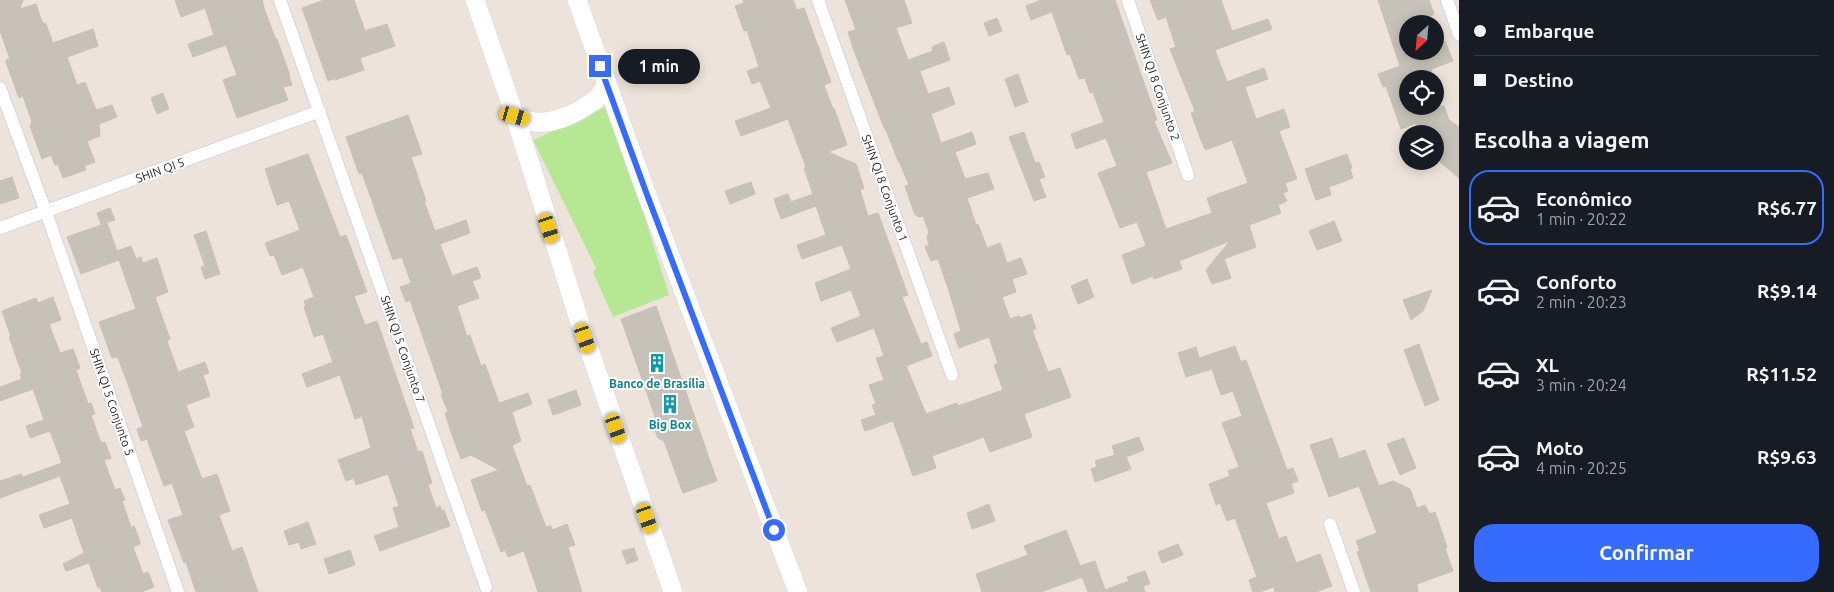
<!DOCTYPE html>
<html lang="pt">
<head>
<meta charset="utf-8">
<style>
	:root { --surface:#171b24; --page:#20242c; --text:#f1f3f6; --muted:#9ea1a6; --line:#363941; --accent:#356bff }
	body { margin:0; font-family:Ubuntu,sans-serif; background:var(--page); color:var(--text); height:100vh; display:flex; flex-direction:column; font-size:19px; white-space:nowrap }
	* { box-sizing:border-box; margin:0 }
	p { font-size:16px; color:var(--muted) }
	.icon { flex:none; width:28px; height:28px; fill:none; stroke:currentColor; stroke-width:2; stroke-linecap:round; stroke-linejoin:round }
	.map { position:relative; flex:1; overflow:hidden }
	.sheet { display:flex; flex-direction:column; background:var(--surface); width:375px }
	.sheet>* { flex:none }
	.banner { display:grid; align-content:center; height:110px; padding:0 15px; background:var(--surface) }
	.needle { width:32px; rotate:206deg }
	.buttons { position:absolute; left:1399px; top:15px; display:grid; gap:10px }
	.buttons a { display:grid; place-items:center; width:45px; height:45px; border-radius:50%; background:var(--surface); box-shadow:0 2px 12px #0003; font-size:25px }
	.end { position:absolute; width:22px; height:22px; margin:-11px; border:6px solid #356bff; background:#fff; box-shadow:0 0 0 2px #fff }
	.from { border-radius:50% }
	.bubble { position:absolute; height:35px; border-radius:18px; background:var(--surface); box-shadow:0 2px 12px #0003; font-size:16px; font-weight:700; line-height:35px; text-align:center }
	.car { position:absolute; width:15px; height:30px; margin:-15px -8px; border-radius:6px; box-shadow:0 0 4px 1px #0007; background:linear-gradient(#f5c518 24%,#345 0 40%,#f5c518 0 76%,#345 0 86%,#f5c518 0) }
	.banner b { display:flex; align-items:center; gap:18px; height:48px; font-size:19px }
	.banner b+b { border-top:1px solid var(--line) }
	.banner i { width:12px; height:12px; background:var(--text) }
	ul { padding:0; list-style:none }
	li { display:flex; align-items:center; gap:15px; height:75px; margin:0 10px 8px; padding:0 5px; border:2px solid transparent; border-radius:20px }
	li div { flex:1 }
	li b { display:block; font-size:19px }
	li em { font-style:normal; font-weight:700 }
	li.on { border-color:var(--accent) }
	li>.icon { width:45px; height:45px; stroke-width:1.5 }
	h2 { padding:0 15px; font-size:22px; line-height:60px }
	.cta { display:flex; gap:10px; margin-top:auto; padding:10px 15px }
	.cta a { flex:1; height:58px; border-radius:20px; background:var(--accent); color:#fff; font-size:20px; font-weight:700; line-height:58px; text-align:center }
	main { display:flex; flex:1; min-height:0 }
	.map>svg:first-child { display:block }
	.green { fill:#b6e893 }
	.building { fill:#c7c2b9; stroke:#c8c0b4 }
	.lines { fill:none; stroke-linecap:round; stroke-linejoin:round }
	.minor-casing { stroke:#d0d5e4; stroke-width:14 }
	.secondary-casing { stroke:#d0d5e4; stroke-width:20 }
	.minor { stroke:#fff; stroke-width:12 }
	.secondary { stroke:#fff; stroke-width:19 }
	.route { stroke:#356bff; stroke-width:6 }
	.labels { text-anchor:middle; dominant-baseline:central; stroke-width:4; stroke-linejoin:round; paint-order:stroke }
	.street-label { font-size:12px; fill:#2a2a2a; stroke:#fff }
	.culture-label { font-size:12px; font-weight:bold; fill:#0d838f; stroke:#fff }
</style>
</head>
<body>
<main>
<div class="map">
<svg width="1459" height="592" viewBox="0 0 1459 592">
	<rect width="100%" height="100%" fill="#ede3da"/>
	<!-- green -->
	<path class="green" d="M 610,105 L 669,295 L 613,317 L 593,272 L 596,268 L 533,140 Z"/>
	<!-- building -->
	<path class="building" d="M 0,0 L 23,0 L 20,9 L 36,4 L 42,22 L 46,24 L 53,43 L 93,29 L 98,46 L 67,57 L 77,85 L 85,82 L 96,110 L 112,105 L 117,117 L 99,124 L 100,136 L 87,141 L 95,162 L 84,166 L 86,170 L 63,178 L 58,164 L 55,165 L 51,155 L 42,159 L 30,126 L 32,122 L 23,96 L 19,98 L 6,62 L 6,60 L 10,59 L 0,31 Z
		M 175,0 L 262,0 L 265,11 L 276,40 L 277,39 L 290,76 L 289,76 L 292,85 L 283,87 L 288,100 L 237,118 L 223,80 L 237,75 L 226,45 L 193,57 L 188,44 L 214,35 L 205,8 L 181,17 Z
		M 324,0 L 354,0 L 365,31 L 387,24 L 395,46 L 360,58 L 364,70 L 335,80 L 335,78 L 328,81 L 302,8 Z
		M 743,0 L 793,0 L 797,10 L 804,8 L 831,82 L 824,85 L 833,109 L 834,108 L 847,145 L 828,152 L 856,164 L 864,188 L 860,190 L 868,216 L 878,213 L 908,295 L 902,297 L 921,344 L 927,342 L 932,356 L 906,366 L 926,414 L 957,403 L 958,406 L 1003,390 L 994,365 L 998,363 L 989,337 L 959,348 L 954,334 L 961,331 L 948,288 L 938,259 L 931,261 L 925,247 L 929,245 L 927,237 L 929,232 L 923,216 L 918,217 L 917,215 L 915,215 L 905,186 L 909,185 L 899,161 L 898,161 L 886,130 L 885,130 L 853,48 L 848,32 L 856,30 L 845,0 L 904,0 L 912,23 L 896,28 L 908,60 L 933,51 L 932,47 L 944,42 L 950,60 L 920,71 L 928,94 L 949,87 L 955,104 L 931,114 L 941,143 L 972,132 L 976,144 L 955,152 L 965,179 L 988,173 L 994,189 L 967,198 L 976,225 L 978,224 L 987,248 L 1000,243 L 1007,263 L 1021,258 L 1027,274 L 1012,279 L 1016,292 L 1002,297 L 1010,319 L 1019,316 L 1020,318 L 1031,314 L 1036,329 L 1032,330 L 1048,372 L 1060,368 L 1071,397 L 1024,414 L 1032,437 L 990,452 L 984,437 L 932,456 L 936,468 L 913,476 L 893,421 L 865,431 L 861,420 L 876,415 L 872,405 L 876,404 L 869,385 L 884,380 L 876,358 L 884,356 L 874,328 L 837,342 L 831,328 L 861,316 L 851,290 L 821,301 L 815,283 L 851,269 L 842,245 L 802,259 L 797,245 L 826,235 L 816,206 L 781,219 L 774,199 L 788,194 L 791,202 L 813,194 L 804,168 L 806,167 L 788,119 L 741,136 L 735,121 L 771,108 L 760,81 L 752,84 L 747,71 L 759,67 L 747,30 L 744,31 L 735,6 L 744,3 Z
		M 1041,0 L 1115,0 L 1157,120 L 1154,121 L 1172,163 L 1146,172 L 1166,229 L 1212,213 L 1207,198 L 1248,183 L 1232,140 L 1206,150 L 1204,148 L 1191,113 L 1195,111 L 1170,49 L 1176,47 L 1166,17 L 1158,20 L 1150,0 L 1221,0 L 1232,31 L 1268,19 L 1272,29 L 1215,50 L 1227,82 L 1264,68 L 1268,79 L 1245,87 L 1256,119 L 1284,109 L 1290,127 L 1279,131 L 1297,179 L 1285,183 L 1288,191 L 1283,193 L 1287,201 L 1278,205 L 1281,213 L 1249,225 L 1256,247 L 1224,259 L 1231,278 L 1212,284 L 1206,270 L 1230,241 L 1179,261 L 1182,269 L 1154,279 L 1153,276 L 1132,284 L 1122,255 L 1146,246 L 1137,222 L 1120,228 L 1098,173 L 1117,166 L 1106,138 L 1076,149 L 1071,134 L 1104,122 L 1093,92 L 1090,93 L 1085,78 L 1079,79 L 1070,54 L 1067,55 L 1052,12 L 1031,20 L 1026,6 Z
		M 1378,0 L 1429,0 L 1434,14 L 1425,19 L 1427,24 L 1408,24 L 1408,51 L 1435,51 L 1435,44 L 1445,41 L 1453,61 L 1431,69 L 1434,79 L 1408,79 L 1408,106 L 1444,106 L 1449,120 L 1459,127 L 1459,178 L 1435,158 L 1435,134 L 1417,134 L 1416,123 L 1401,129 L 1386,86 L 1383,87 L 1378,74 L 1400,66 Z
		M 997,18 L 1002,31 L 989,36 L 984,23 Z
		M 1018,74 L 1028,102 L 1015,107 L 1005,79 Z
		M 163,93 L 169,109 L 157,114 L 151,98 Z
		M 408,115 L 422,154 L 411,157 L 426,201 L 424,201 L 435,231 L 466,220 L 470,233 L 440,244 L 452,276 L 477,267 L 481,278 L 472,281 L 479,298 L 457,306 L 467,336 L 470,335 L 481,366 L 485,364 L 499,403 L 528,393 L 532,404 L 512,412 L 521,441 L 512,445 L 527,486 L 530,485 L 546,527 L 551,526 L 552,530 L 567,524 L 575,545 L 568,547 L 582,592 L 538,592 L 524,551 L 508,557 L 505,550 L 501,552 L 485,510 L 482,511 L 471,480 L 499,470 L 471,455 L 461,459 L 451,432 L 445,413 L 448,412 L 441,394 L 443,394 L 410,300 L 406,302 L 400,287 L 411,283 L 402,257 L 393,260 L 362,173 L 359,174 L 346,137 Z
		M 1024,132 L 1035,163 L 1039,162 L 1045,177 L 1039,179 L 1046,197 L 1034,201 L 1009,137 Z
		M 308,154 L 340,237 L 346,235 L 367,292 L 354,296 L 365,325 L 377,321 L 414,428 L 410,429 L 418,452 L 422,451 L 432,483 L 428,485 L 436,508 L 440,506 L 442,511 L 444,510 L 450,526 L 380,551 L 374,536 L 399,527 L 393,508 L 399,506 L 388,474 L 356,485 L 354,478 L 346,481 L 338,460 L 371,448 L 362,416 L 355,419 L 340,375 L 307,387 L 302,374 L 333,362 L 323,334 L 314,337 L 304,307 L 306,306 L 304,301 L 314,297 L 303,267 L 282,275 L 274,255 L 270,256 L 265,243 L 300,230 L 289,201 L 277,205 L 265,169 Z
		M 1347,154 L 1352,168 L 1350,169 L 1353,178 L 1329,187 L 1331,195 L 1316,200 L 1305,169 Z
		M 12,177 L 19,198 L 0,204 L 0,181 Z
		M 751,182 L 755,194 L 730,204 L 725,191 Z
		M 110,208 L 115,220 L 101,224 L 97,213 Z
		M 1334,221 L 1342,241 L 1317,250 L 1309,231 Z
		M 107,223 L 117,251 L 131,246 L 136,259 L 141,257 L 143,263 L 157,258 L 168,292 L 155,297 L 170,339 L 167,341 L 178,372 L 205,362 L 209,373 L 203,375 L 210,396 L 186,405 L 194,427 L 184,431 L 202,479 L 217,474 L 230,511 L 219,515 L 232,551 L 242,547 L 258,592 L 196,592 L 186,562 L 184,563 L 168,520 L 183,515 L 172,483 L 164,486 L 147,439 L 141,441 L 137,429 L 143,427 L 130,390 L 118,358 L 117,357 L 112,358 L 99,322 L 136,309 L 119,260 L 81,274 L 67,237 Z
		M 206,231 L 220,274 L 205,279 L 201,267 L 205,266 L 194,235 Z
		M 1087,279 L 1094,297 L 1078,304 L 1071,286 Z
		M 1432,290 L 1423,311 L 1411,320 L 1403,300 Z
		M 53,297 L 61,320 L 49,324 L 60,353 L 73,349 L 80,368 L 76,370 L 88,404 L 91,403 L 95,414 L 91,415 L 101,443 L 105,442 L 111,458 L 104,460 L 115,490 L 120,488 L 125,500 L 122,501 L 131,527 L 134,526 L 140,542 L 140,544 L 133,547 L 143,574 L 148,572 L 154,587 L 141,592 L 102,592 L 100,587 L 98,588 L 89,563 L 66,571 L 63,564 L 84,553 L 72,518 L 44,528 L 39,515 L 70,504 L 60,476 L 0,498 L 0,481 L 21,474 L 23,477 L 62,463 L 50,431 L 30,438 L 26,426 L 44,420 L 33,389 L 0,401 L 0,387 L 22,379 L 20,374 L 22,373 L 9,337 L 11,337 L 2,311 L 36,298 L 38,303 Z
		M 656,306 L 717,481 L 683,493 L 664,441 L 658,438 L 652,423 L 656,419 L 621,319 Z
		M 1419,344 L 1439,400 L 1425,406 L 1404,350 Z
		M 1235,346 L 1241,362 L 1246,360 L 1287,470 L 1293,468 L 1298,481 L 1291,483 L 1294,493 L 1266,503 L 1279,539 L 1286,536 L 1296,563 L 1320,554 L 1332,586 L 1316,592 L 1275,592 L 1274,587 L 1259,592 L 1253,592 L 1249,580 L 1257,577 L 1235,518 L 1227,521 L 1220,503 L 1216,505 L 1209,484 L 1230,476 L 1228,471 L 1239,467 L 1222,423 L 1242,416 L 1233,391 L 1221,395 L 1212,369 L 1186,377 L 1178,353 L 1196,347 L 1199,358 Z
		M 576,390 L 581,405 L 553,415 L 548,400 Z
		M 1139,437 L 1144,450 L 1126,457 L 1131,469 L 1095,482 L 1091,469 L 1097,467 L 1095,461 L 1115,455 L 1112,446 Z
		M 1332,438 L 1339,459 L 1365,450 L 1379,486 L 1393,481 L 1410,489 L 1417,508 L 1425,505 L 1430,514 L 1435,512 L 1447,547 L 1445,548 L 1453,571 L 1417,584 L 1418,592 L 1371,592 L 1357,552 L 1360,551 L 1356,541 L 1377,533 L 1359,486 L 1329,497 L 1310,445 Z
		M 1404,438 L 1416,468 L 1400,475 L 1387,444 Z
		M 989,504 L 995,521 L 972,529 L 967,513 Z
		M 308,522 L 316,544 L 301,549 L 299,542 L 289,545 L 284,531 Z
		M 1066,530 L 1080,566 L 1095,561 L 1105,590 L 1129,581 L 1127,577 L 1145,571 L 1150,584 L 1143,586 L 1145,592 L 1088,592 L 1082,577 L 1041,592 L 982,592 L 976,574 L 1028,555 L 1024,546 Z
		M 1178,544 L 1183,555 L 1162,563 L 1158,552 Z
		M 634,548 L 638,560 L 627,564 L 622,551 Z
		M 350,550 L 355,565 L 329,574 L 324,559 Z"/>
	<g class="lines">
		<!-- minor casing -->
		<g class="minor-casing">
			<path id="minor" d="M 280,0 L 486,587
				M 818,0 L 952,375
				M 1128,0 L 1188,175
				M 1447,0 L 1459,34
				M 0,88 L 46,212 L 178,592
				M 0,228 L 320,111
				M 1330,524 L 1354,592"/>
		</g>
		<!-- secondary casing -->
		<g class="secondary-casing">
			<path id="secondary" d="M 475,0 L 515,116 L 579,320 L 673,592
				M 577,0 L 646,192 L 798,592
				M 515,116 C 521,118 528,121 534,122 C 554,124 576,114 592,102 C 599,98 603,91 607,84"/>
		</g>
		<!-- minor -->
		<use href="#minor" class="minor"/>
		<!-- secondary -->
		<use href="#secondary" class="secondary"/>
	</g>
	<g class="lines">
		<!-- route -->
		<path class="route" d="M 600,66 L 646,192 L 774,530"/>
	</g>
	<!-- icons -->
	<defs>
		<g id="building-bare" transform="scale(1.5)"><path d="M-4-6H4V6H1V3H-1V6H-4ZM-2.5-4.3h1.7v1.8h-1.7ZM.8-4.3h1.7v1.8H.8ZM-2.5-1h1.7V.8h-1.7ZM.8-1h1.7V.8H.8Z" fill="#0f9aa8" stroke="#fff" stroke-width="2.5" paint-order="stroke"/></g>
	</defs>
	<g fill-rule="evenodd">
		<use href="#building-bare" x="657" y="363"/>
		<use href="#building-bare" x="670" y="404"/>
	</g>
	<g class="labels">
		<!-- street labels -->
		<g class="street-label">
			<text transform="translate(1158 87) rotate(71)">SHIN QI 8 Conjunto 2</text>
			<text transform="translate(160 170) rotate(-20)">SHIN QI 5</text>
			<text transform="translate(885 188) rotate(70)">SHIN QI 8 Conjunto 1</text>
			<text transform="translate(403 349) rotate(71)">SHIN QI 5 Conjunto 7</text>
			<text transform="translate(112 402) rotate(71)">SHIN QI 5 Conjunto 5</text>
		</g>
		<!-- culture labels -->
		<g class="culture-label">
			<text x="657" y="383">Banco de Brasília</text>
			<text x="670" y="424">Big Box</text>
		</g>
	</g>
</svg>
<div class="buttons">
<a><svg class="needle" viewBox="-14 -14 28 28"><path d="M0-13l5 13h-10z" fill="#e53935"/><path d="M0 13l5-13h-10z" fill="#9ea1a6"/></svg></a>
<a><svg class="icon" aria-label="locate" viewBox="0 0 24 24"><circle cx="12" cy="12" r="6"/><path d="M12 2v4M12 18v4M2 12h4M18 12h4"/></svg></a>
<a><svg class="icon" aria-label="layers" viewBox="0 0 24 24"><path d="M12 4l9 5-9 5-9-5zM3 14l9 5 9-5"/></svg></a>
</div>
<i class="end from" style="left:774px;top:530px"></i>
<i class="end" style="left:600px;top:66px"></i>
<div class="bubble" style="left:618px;top:49px;width:82px">1 min</div>
<i class="car" style="left:515px;top:116px;rotate:106deg"></i>
<i class="car" style="left:549px;top:228px;rotate:162deg"></i>
<i class="car" style="left:585px;top:338px;rotate:161deg"></i>
<i class="car" style="left:616px;top:428px;rotate:161deg"></i>
<i class="car" style="left:647px;top:518px;rotate:161deg"></i>
</div>
<section class="sheet">
<div class="banner">
<b><i class="from"></i>Embarque</b>
<b><i></i>Destino</b>
</div>
<h2>Escolha a viagem</h2>
<ul>
<li class="on"><svg class="icon" aria-label="car" viewBox="0 0 24 24"><path d="M5 17H2v-5l4-1 3-4h7l3 4 3 1v5h-3M9 17h6M6 11h13"/><circle cx="7" cy="17" r="2"/><circle cx="17" cy="17" r="2"/></svg><div><b>Econômico</b><p>1 min · 20:22</p></div><em>R$6.77</em></li>
<li><svg class="icon" aria-label="car" viewBox="0 0 24 24"><path d="M5 17H2v-5l4-1 3-4h7l3 4 3 1v5h-3M9 17h6M6 11h13"/><circle cx="7" cy="17" r="2"/><circle cx="17" cy="17" r="2"/></svg><div><b>Conforto</b><p>2 min · 20:23</p></div><em>R$9.14</em></li>
<li><svg class="icon" aria-label="car" viewBox="0 0 24 24"><path d="M5 17H2v-5l4-1 3-4h7l3 4 3 1v5h-3M9 17h6M6 11h13"/><circle cx="7" cy="17" r="2"/><circle cx="17" cy="17" r="2"/></svg><div><b>XL</b><p>3 min · 20:24</p></div><em>R$11.52</em></li>
<li><svg class="icon" aria-label="car" viewBox="0 0 24 24"><path d="M5 17H2v-5l4-1 3-4h7l3 4 3 1v5h-3M9 17h6M6 11h13"/><circle cx="7" cy="17" r="2"/><circle cx="17" cy="17" r="2"/></svg><div><b>Moto</b><p>4 min · 20:25</p></div><em>R$9.63</em></li>
</ul>
<div class="cta"><a>Confirmar</a></div>
</section>
</main>
</body>
</html>
